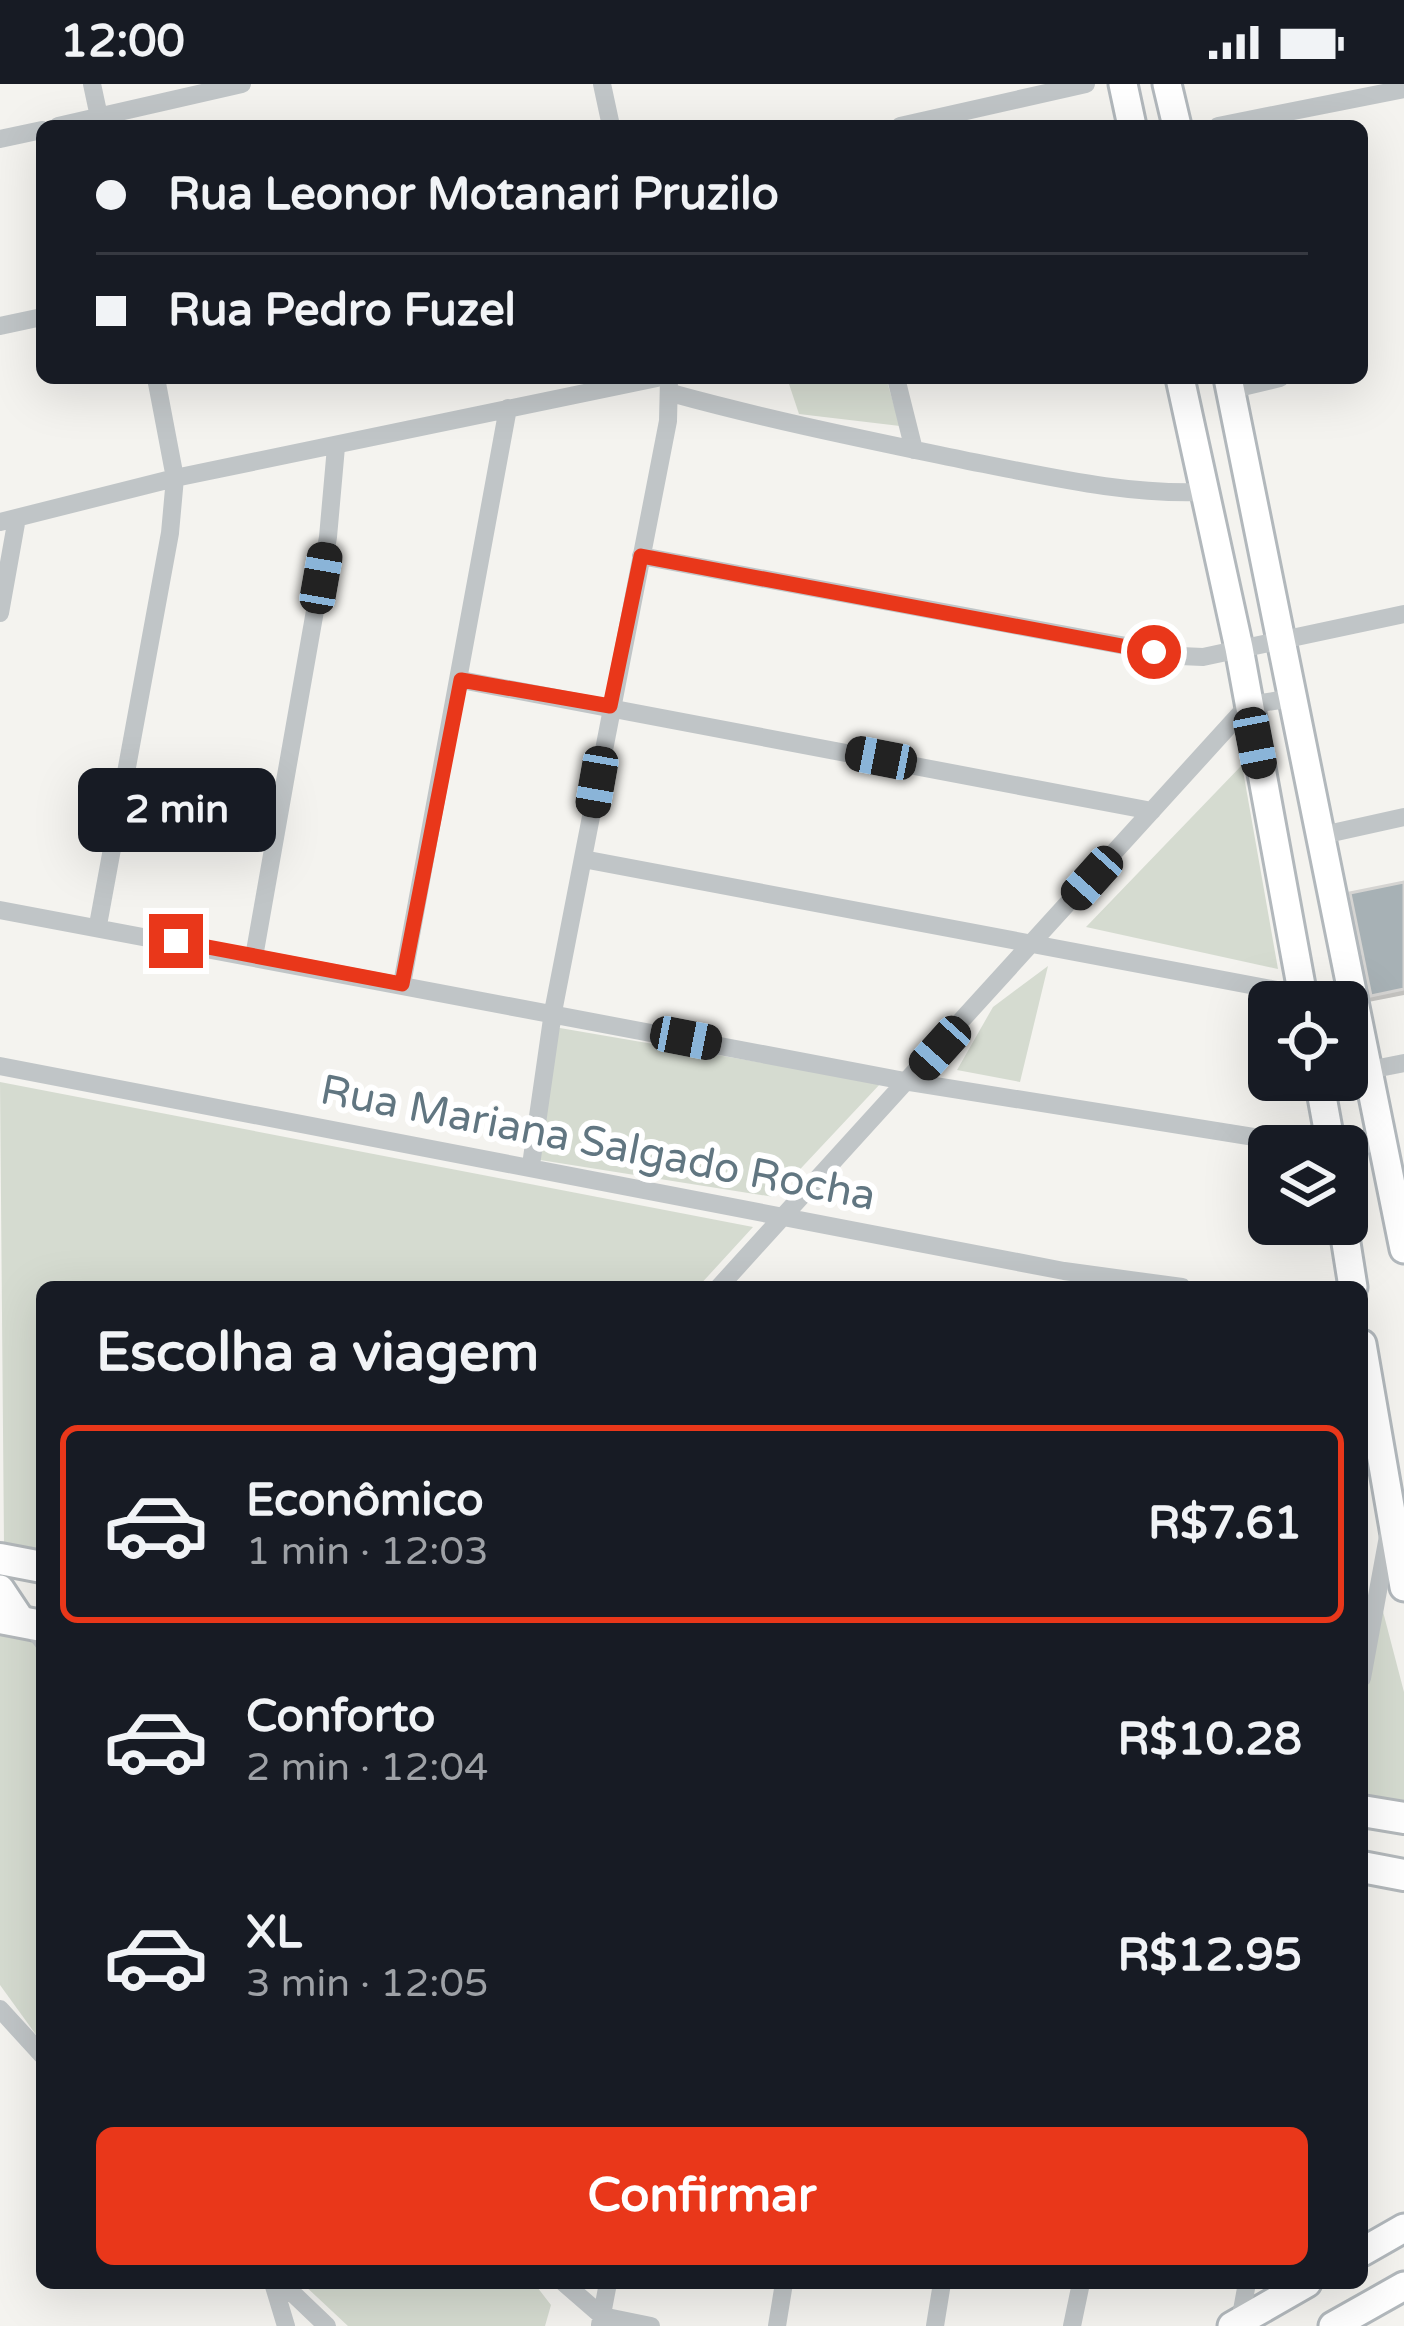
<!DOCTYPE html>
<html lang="pt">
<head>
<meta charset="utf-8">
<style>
	:root { --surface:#171b24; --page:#20242c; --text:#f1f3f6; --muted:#9ea1a6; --line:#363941; --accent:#e9371a }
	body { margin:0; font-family:"Varela Round",sans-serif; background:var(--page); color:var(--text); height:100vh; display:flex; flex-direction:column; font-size:45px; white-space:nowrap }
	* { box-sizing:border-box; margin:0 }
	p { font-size:39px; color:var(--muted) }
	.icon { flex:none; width:66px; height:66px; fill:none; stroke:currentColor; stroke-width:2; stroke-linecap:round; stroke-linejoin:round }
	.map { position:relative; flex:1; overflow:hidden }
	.sheet { position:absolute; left:36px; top:1197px; width:1332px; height:1008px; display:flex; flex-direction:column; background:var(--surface); border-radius:18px; box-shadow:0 12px 48px #0002 }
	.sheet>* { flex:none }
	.guide { position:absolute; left:36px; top:36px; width:1332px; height:264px; border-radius:18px; box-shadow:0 12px 48px #0002; display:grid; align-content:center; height:264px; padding:0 60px; background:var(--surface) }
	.buttons { position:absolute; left:1248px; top:897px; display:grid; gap:24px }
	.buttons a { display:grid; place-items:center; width:120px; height:120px; border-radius:18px; background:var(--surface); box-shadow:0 12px 48px #0002; font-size:60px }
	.end { position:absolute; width:54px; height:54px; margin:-27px; border:15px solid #e9371a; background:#fff; box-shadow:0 0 0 6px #fff }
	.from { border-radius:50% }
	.bubble { position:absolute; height:84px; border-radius:18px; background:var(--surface); box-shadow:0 12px 48px #0002; font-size:39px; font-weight:800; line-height:84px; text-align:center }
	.car { position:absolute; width:36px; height:72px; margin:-36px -18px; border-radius:15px; box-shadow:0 0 9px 3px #0007; background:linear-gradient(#222 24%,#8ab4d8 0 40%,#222 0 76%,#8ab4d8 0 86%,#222 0) }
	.guide b { display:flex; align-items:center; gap:42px; height:114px; font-size:45px }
	.guide b+b { border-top:3px solid var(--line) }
	.guide i { width:30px; height:30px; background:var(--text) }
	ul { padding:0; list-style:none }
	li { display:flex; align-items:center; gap:36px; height:198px; margin:0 24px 18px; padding:0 36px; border:6px solid transparent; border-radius:18px }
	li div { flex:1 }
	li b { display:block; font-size:45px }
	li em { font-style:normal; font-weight:800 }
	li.on { border-color:var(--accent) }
	li>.icon { width:108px; height:108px; stroke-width:1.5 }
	h2 { padding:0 60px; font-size:54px; line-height:144px }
	.button { display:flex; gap:24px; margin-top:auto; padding:24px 60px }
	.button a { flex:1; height:138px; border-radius:18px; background:var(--accent); color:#fff; font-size:48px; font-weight:800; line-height:138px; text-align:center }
	.status { display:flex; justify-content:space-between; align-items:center; height:84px; padding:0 60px; background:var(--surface); direction:ltr }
	.status svg { height:33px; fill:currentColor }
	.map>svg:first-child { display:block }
	.green { fill:#d5dbd0 }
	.shadow { fill:#0003 }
	.building { fill:#a7b1b5; stroke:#d5d4d2; stroke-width:3 }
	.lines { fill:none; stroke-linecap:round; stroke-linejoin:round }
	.secondary-casing { stroke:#b2b8bc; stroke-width:33 }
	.primary-casing { stroke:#b3b8bb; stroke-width:36 }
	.lane { stroke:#c0c5c7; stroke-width:9 }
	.street { stroke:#c0c5c7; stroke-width:18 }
	.secondary { stroke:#fff; stroke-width:27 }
	.primary { stroke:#fff; stroke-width:30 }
	.route { stroke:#e9371a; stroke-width:15 }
	.labels { text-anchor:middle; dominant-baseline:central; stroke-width:12; stroke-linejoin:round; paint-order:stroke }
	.street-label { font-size:42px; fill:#617681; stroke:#fff }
</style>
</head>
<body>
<div class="status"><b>12:00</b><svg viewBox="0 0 49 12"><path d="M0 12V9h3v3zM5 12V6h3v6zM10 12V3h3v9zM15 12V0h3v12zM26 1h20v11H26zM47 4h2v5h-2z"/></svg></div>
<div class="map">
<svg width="1404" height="2242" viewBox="0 0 1404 2242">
	<rect width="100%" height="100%" fill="#f4f3ef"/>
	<!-- green -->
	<path class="green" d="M 787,294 L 886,294 L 900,342 L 799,330 Z
		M 1242,681 L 1278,885 L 1086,843 Z
		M 1048,882 L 1020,998 L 957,986 L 993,923 Z
		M 554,943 L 881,999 L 774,1113 L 540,1076 Z
		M 0,998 L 753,1143 L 698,1203 L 42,1203 L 42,1469 L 4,1462 Z
		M 1381,1520 L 1404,1608 L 1404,1722 L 1362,1713 L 1362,1625 Z
		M 0,1540 L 42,1554 L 42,1959 L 0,1901 Z
		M 302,2199 L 534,2199 L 551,2221 L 545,2242 L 348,2242 Z"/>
	<!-- shadow -->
	<path class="shadow" d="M 1404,801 L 1404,911 L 1363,919 L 1343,820 L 1352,811 Z"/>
	<!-- building -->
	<path class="building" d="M 1404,798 L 1404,905 L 1371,912 L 1350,809 Z"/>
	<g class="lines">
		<!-- secondary casing -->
		<g class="secondary-casing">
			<path id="secondary" d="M 1123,0 L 1132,42
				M 1167,0 L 1177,42
				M 1180,294 L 1239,564 L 1304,918
				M 1228,294 L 1404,1165
				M 1319,996 L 1331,1062
				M 1343,1140 L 1353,1203
				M 1362,1260 L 1404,1503
				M 0,1505 L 22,1538
				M 1362,2168 L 1404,2144
				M 1232,2242 L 1307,2199
				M 1333,2242 L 1404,2202"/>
		</g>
		<!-- primary casing -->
		<g class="primary-casing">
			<path id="primary" d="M 0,1475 L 42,1483
				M 0,1534 L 42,1542
				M 1362,1727 L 1404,1734
				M 1362,1783 L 1404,1791"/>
		</g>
		<!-- lane -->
		<path class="lane" d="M 29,1547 L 42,1564"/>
		<!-- street -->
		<path class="street" d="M 92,0 L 101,42
			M 602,0 L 611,42
			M 58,42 L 242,0
			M 900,42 L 1086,0
			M 1218,42 L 1404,5
			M 0,55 L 42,46
			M 0,242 L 42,233
			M 896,294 L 914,366
			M 1230,306 L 1280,294
			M 671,309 C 769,336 868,356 968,377 C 1047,392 1124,411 1205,408
			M 0,438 L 175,394 L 657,294
			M 641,472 L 1180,572 L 1203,573 L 1404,530
			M 0,529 L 17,434
			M 461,596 L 1152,727
			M 1323,751 L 1404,733
			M 583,775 L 1303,911
			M 0,826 L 910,998 L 1310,1062
			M 98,841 L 170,449 L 175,394 L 156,294
			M 254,873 L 328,453 L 336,363
			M 402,900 L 508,324
			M 0,982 L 1064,1187 L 1182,1203
			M 1369,986 L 1404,979
			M 1347,1063 L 1383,1057
			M 531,1081 L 553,928 L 668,337 L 669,294
			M 719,1203 L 1248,621 L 1293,614
			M 1362,1594 L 1389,1447
			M 0,1925 L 42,1971
			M 273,2199 L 286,2242
			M 282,2199 L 327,2242
			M 564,2199 L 602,2232 L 651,2242
			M 1240,2237 L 1247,2199
			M 600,2241 L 608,2199
			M 777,2242 L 784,2199
			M 935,2242 L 942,2199
			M 1072,2242 L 1081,2199"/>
		<!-- secondary -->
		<use href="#secondary" class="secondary"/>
		<!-- primary -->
		<use href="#primary" class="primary"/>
	</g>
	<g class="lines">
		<!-- route -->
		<path class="route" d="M 176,857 L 402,900 L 461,596 L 610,622 L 641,472 L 1154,568"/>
	</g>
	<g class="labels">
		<!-- street labels -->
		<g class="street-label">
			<text transform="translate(598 1059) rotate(11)">Rua Mariana Salgado Rocha</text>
		</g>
	</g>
</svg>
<div class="buttons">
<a><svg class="icon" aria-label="locate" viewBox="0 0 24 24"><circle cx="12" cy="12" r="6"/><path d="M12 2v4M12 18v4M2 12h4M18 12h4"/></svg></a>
<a><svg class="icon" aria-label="layers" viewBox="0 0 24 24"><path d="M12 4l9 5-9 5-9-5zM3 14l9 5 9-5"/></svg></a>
</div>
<i class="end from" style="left:1154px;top:568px"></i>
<i class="end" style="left:176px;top:857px"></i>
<div class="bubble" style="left:78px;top:684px;width:198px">2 min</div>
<i class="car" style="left:321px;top:494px;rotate:10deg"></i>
<i class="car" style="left:1255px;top:659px;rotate:169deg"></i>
<i class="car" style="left:881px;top:674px;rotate:281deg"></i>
<i class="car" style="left:597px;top:698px;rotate:190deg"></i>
<i class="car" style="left:1092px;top:794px;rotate:222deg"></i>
<i class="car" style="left:686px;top:954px;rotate:101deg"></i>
<i class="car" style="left:940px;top:964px;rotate:222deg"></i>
<div class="guide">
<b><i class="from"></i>Rua Leonor Motanari Pruzilo</b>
<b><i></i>Rua Pedro Fuzel</b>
</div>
<section class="sheet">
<h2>Escolha a viagem</h2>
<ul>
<li class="on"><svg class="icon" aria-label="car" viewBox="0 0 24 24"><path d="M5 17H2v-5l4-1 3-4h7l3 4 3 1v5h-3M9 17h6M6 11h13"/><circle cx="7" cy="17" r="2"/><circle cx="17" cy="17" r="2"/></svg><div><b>Econômico</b><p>1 min · 12:03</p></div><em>R$7.61</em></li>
<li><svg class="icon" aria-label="car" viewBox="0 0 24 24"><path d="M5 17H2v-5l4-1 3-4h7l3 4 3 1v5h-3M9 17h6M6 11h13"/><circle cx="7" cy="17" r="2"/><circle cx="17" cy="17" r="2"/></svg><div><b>Conforto</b><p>2 min · 12:04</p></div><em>R$10.28</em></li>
<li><svg class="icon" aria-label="car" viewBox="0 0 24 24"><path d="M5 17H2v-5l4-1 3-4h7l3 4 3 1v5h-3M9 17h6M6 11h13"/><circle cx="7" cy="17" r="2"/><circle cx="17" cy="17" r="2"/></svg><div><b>XL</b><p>3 min · 12:05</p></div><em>R$12.95</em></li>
</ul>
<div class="button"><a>Confirmar</a></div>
</section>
</div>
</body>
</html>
